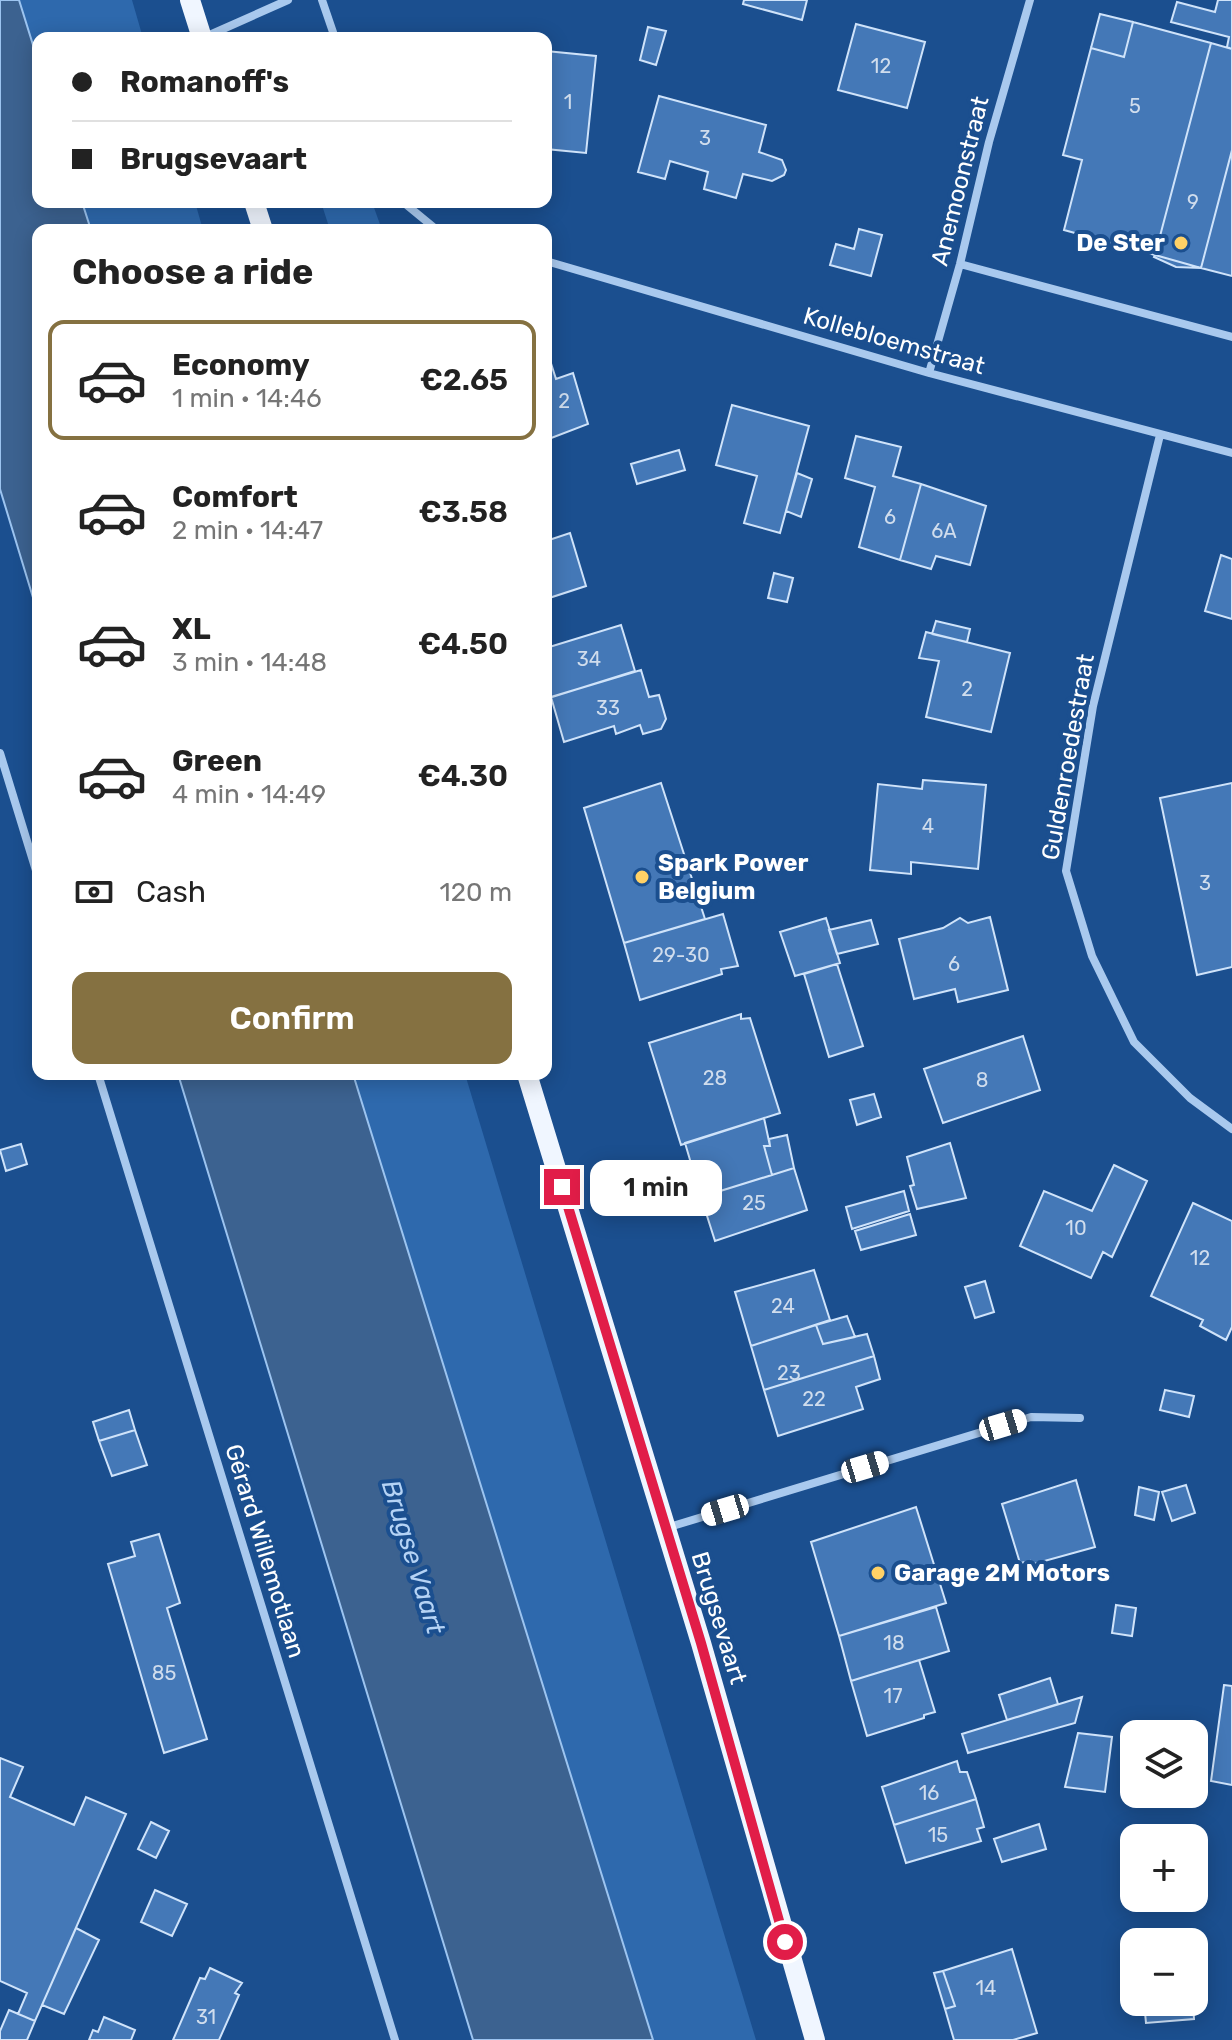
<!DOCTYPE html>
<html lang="en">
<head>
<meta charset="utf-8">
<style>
	:root { --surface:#fff; --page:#f6f6f6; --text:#222; --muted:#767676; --line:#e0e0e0; --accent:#857141 }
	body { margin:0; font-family:Rubik,sans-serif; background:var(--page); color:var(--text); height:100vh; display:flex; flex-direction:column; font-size:30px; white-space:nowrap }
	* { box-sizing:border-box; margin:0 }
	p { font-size:26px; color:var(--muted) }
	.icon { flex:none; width:44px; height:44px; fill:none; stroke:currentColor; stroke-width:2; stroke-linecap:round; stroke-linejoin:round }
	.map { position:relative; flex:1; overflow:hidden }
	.details { position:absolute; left:32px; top:224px; width:520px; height:856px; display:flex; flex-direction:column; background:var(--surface); border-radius:16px; box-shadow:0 4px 20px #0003 }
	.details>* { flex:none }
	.guide { position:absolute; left:32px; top:32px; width:520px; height:176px; border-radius:16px; box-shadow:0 4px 20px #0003; display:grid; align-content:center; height:176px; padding:0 40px; background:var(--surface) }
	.fabs { position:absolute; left:1120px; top:1720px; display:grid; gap:16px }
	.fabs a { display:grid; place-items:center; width:88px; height:88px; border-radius:16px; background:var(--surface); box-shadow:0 4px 20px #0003; font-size:40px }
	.end { position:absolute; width:36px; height:36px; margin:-18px; border:10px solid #e11d48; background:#fff; box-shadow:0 0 0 4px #fff }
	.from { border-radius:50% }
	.bubble { position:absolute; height:56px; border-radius:16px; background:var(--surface); box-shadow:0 4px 20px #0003; font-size:26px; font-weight:600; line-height:56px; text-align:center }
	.car { position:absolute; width:24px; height:48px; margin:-24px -12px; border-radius:10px; box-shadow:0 0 6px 2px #0007; background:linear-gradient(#fff 24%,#345 0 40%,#fff 0 76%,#345 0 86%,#fff 0) }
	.guide b { display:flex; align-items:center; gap:28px; height:76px; font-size:30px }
	.guide b+b { border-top:2px solid var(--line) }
	.guide i { width:20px; height:20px; background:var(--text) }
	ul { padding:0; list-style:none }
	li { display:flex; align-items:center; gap:24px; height:120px; margin:0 16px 12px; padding:0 24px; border:4px solid transparent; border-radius:16px }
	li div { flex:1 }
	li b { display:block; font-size:30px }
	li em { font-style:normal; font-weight:600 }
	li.selected { border-color:var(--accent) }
	li>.icon { width:72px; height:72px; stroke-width:1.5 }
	h2 { padding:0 40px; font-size:36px; line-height:96px }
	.pay { display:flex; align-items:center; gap:20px; height:88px; padding:0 40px; font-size:30px }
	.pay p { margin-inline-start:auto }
	.action { display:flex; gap:16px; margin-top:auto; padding:16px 40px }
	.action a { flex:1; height:92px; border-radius:16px; background:var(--accent); color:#fff; font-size:32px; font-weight:600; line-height:92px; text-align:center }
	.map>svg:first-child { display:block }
	.green { fill:#2e69ad }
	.water { fill:#3c6290; stroke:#9cc4f0; stroke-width:2 }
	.building { fill:#4478b7; stroke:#cfe3fa; stroke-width:2 }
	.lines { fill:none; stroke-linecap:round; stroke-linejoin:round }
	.minor { stroke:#a9c9ee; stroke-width:8 }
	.primary { stroke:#f0f6ff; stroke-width:20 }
	.route { stroke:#e11d48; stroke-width:10 }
	.poi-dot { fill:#ffd166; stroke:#1b4f8f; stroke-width:3 }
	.labels { text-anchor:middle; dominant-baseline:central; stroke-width:8; stroke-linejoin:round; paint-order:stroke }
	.number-label { font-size:20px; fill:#d0dded }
	.street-label { font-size:24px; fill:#fff; stroke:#1b4f8f }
	.poi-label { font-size:24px; font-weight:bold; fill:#fff; stroke:#1b4f8f; text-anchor:start }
	.water-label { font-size:26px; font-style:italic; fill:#b5d3f5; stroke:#1b4f8f }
</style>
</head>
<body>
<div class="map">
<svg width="1232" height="2040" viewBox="0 0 1232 2040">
	<rect width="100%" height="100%" fill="#1b4f8f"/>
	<!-- green -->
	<path class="green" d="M 19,0 L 132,0 L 143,38 L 38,38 L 38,61 Z
		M 82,202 L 195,202 L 203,230 L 91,230 Z
		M 321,202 L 372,202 L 382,230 L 330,230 Z
		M 353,1074 L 465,1074 L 756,2040 L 653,2040 Z"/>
	<!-- water -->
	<path class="water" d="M 0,0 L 19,0 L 38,61 L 38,202 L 82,202 L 91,230 L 38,230 L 38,614 L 0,489 Z
		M 178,1074 L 353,1074 L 653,2040 L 473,2040 Z"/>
	<!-- building -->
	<path class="building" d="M 744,0 L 807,0 L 802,20 L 743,4 Z
		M 1218,0 L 1232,0 L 1232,49 L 1227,47 L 1229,37 L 1171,22 L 1177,2 L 1215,12 Z
		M 1100,14 L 1133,22 L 1124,57 L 1091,48 Z
		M 1133,22 L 1211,43 L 1155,255 L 1064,230 L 1082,160 L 1063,155 L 1091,48 L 1124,57 Z
		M 856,24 L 925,42 L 907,108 L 838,90 Z
		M 648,27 L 666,31 L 656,65 L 640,60 Z
		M 1211,43 L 1232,49 L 1232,150 L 1201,268 L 1155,255 Z
		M 546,51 L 596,56 L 586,153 L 546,149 Z
		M 659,96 L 766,125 L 759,152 L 782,160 L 786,170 L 784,175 L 772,181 L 743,174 L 736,198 L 704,189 L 708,172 L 670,161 L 665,179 L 638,172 Z
		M 1232,150 L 1232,276 L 1201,268 Z
		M 859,229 L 882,235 L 871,276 L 830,265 L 836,244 L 854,249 Z
		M 1155,255 L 1201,268 L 1176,267 L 1154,257 Z
		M 548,354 L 556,379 L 573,373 L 588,424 L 546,440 L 546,355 Z
		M 732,405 L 809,426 L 780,533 L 744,523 L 757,476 L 716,465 Z
		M 856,436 L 901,447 L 893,476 L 921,484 L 900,560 L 859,547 L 875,487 L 845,478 Z
		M 679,450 L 685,470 L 637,484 L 631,464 Z
		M 797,473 L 812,479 L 801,517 L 786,511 Z
		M 921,484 L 986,506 L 970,565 L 936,556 L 931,569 L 900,560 Z
		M 570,533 L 586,586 L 546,599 L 546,541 Z
		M 1221,555 L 1232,559 L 1232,619 L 1205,611 Z
		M 774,573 L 793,578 L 787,602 L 768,598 Z
		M 936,621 L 970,629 L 967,642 L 932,634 Z
		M 621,625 L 635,671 L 549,698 L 546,690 L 546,648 Z
		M 926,632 L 1010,653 L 991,732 L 926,717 L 939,661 L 919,658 Z
		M 641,670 L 649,697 L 659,695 L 666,719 L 661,729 L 643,734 L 640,725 L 616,734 L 614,726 L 564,742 L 551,697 Z
		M 923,780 L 986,785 L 978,869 L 911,862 L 911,874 L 870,870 L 878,784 L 922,789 Z
		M 661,783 L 705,919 L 624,943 L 584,808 Z
		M 1232,783 L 1232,967 L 1197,975 L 1160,798 Z
		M 723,914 L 738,966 L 721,969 L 722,974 L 640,1000 L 624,943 Z
		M 990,917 L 1008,990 L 958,1002 L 955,989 L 914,999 L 899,939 L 943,928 L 960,918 L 968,923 Z
		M 826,918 L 840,963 L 795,976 L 780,932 Z
		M 871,920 L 878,944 L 837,954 L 829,930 Z
		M 837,964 L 863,1046 L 829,1057 L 804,974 Z
		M 741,1014 L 741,1019 L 750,1018 L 780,1113 L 681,1145 L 649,1043 Z
		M 1023,1036 L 1040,1090 L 943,1123 L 924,1069 Z
		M 874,1094 L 881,1117 L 857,1125 L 850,1100 Z
		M 764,1118 L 770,1146 L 764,1146 L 772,1175 L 701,1197 L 685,1143 Z
		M 787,1135 L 794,1168 L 772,1175 L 764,1146 L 770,1146 L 769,1139 Z
		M 950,1143 L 966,1198 L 917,1209 L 910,1186 L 914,1185 L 907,1157 Z
		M 21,1144 L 27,1164 L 6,1171 L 0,1150 Z
		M 1114,1165 L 1147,1181 L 1112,1257 L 1103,1252 L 1091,1278 L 1020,1246 L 1044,1191 L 1092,1211 Z
		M 794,1168 L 807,1210 L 715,1241 L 701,1197 Z
		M 904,1191 L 909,1211 L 852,1229 L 846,1207 Z
		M 1193,1203 L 1232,1221 L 1232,1327 L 1226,1340 L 1200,1326 L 1203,1320 L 1151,1296 Z
		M 910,1214 L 916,1235 L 861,1250 L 855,1231 Z
		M 814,1270 L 830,1320 L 751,1346 L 735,1292 Z
		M 985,1281 L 994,1312 L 975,1318 L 965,1287 Z
		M 847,1316 L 855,1337 L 823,1344 L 816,1325 Z
		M 816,1325 L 823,1344 L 867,1334 L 874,1356 L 764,1390 L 751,1346 Z
		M 874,1356 L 880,1379 L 856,1387 L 863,1409 L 778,1436 L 764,1390 Z
		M 1165,1390 L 1194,1396 L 1189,1417 L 1160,1410 Z
		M 129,1410 L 135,1430 L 99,1441 L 93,1422 Z
		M 135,1430 L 147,1465 L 112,1476 L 99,1441 Z
		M 1076,1480 L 1095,1547 L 1030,1565 L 1030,1561 L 1020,1563 L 1002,1504 Z
		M 1186,1485 L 1195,1513 L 1172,1521 L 1162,1492 Z
		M 1139,1487 L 1159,1492 L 1154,1520 L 1135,1515 Z
		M 916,1507 L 946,1603 L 839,1636 L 811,1542 Z
		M 159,1534 L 180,1603 L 167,1608 L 207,1739 L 164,1753 L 108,1564 L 135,1556 L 131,1542 Z
		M 1116,1605 L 1136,1608 L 1132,1636 L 1112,1633 Z
		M 936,1607 L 949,1651 L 851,1681 L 839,1636 Z
		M 919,1660 L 935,1712 L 924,1715 L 924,1718 L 867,1736 L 851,1681 Z
		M 1050,1678 L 1058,1704 L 1007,1720 L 999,1695 Z
		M 1224,1685 L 1232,1686 L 1232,1785 L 1211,1781 Z
		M 1082,1697 L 1075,1723 L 968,1753 L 962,1734 Z
		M 1078,1733 L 1112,1737 L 1105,1792 L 1065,1787 Z
		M 0,1758 L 23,1767 L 10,1797 L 74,1825 L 86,1797 L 126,1814 L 35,2021 L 18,2014 L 27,1993 L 0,1981 Z
		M 957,1761 L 960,1772 L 967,1772 L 976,1799 L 894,1825 L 882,1787 Z
		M 976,1799 L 984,1827 L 977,1829 L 981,1841 L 906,1863 L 894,1825 Z
		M 151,1822 L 169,1831 L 156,1858 L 138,1849 Z
		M 1039,1824 L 1046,1849 L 1002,1862 L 994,1839 Z
		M 155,1890 L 187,1904 L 172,1936 L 141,1922 Z
		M 76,1928 L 99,1940 L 64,2014 L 42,2005 Z
		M 1012,1949 L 1037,2033 L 1013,2040 L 954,2040 L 945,2009 L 955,2006 L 943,1971 Z
		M 210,1968 L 242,1983 L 235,1993 L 239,1995 L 219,2040 L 173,2040 L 200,1978 L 205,1979 Z
		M 943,1971 L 955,2006 L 945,2009 L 934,1973 Z
		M 1144,2002 L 1193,2002 L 1194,2019 L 1146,2023 Z
		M 9,2010 L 35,2021 L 27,2040 L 0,2040 L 0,2031 Z
		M 104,2017 L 135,2030 L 131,2040 L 89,2040 L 93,2030 L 98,2032 Z"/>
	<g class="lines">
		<!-- minor -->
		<path class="minor" d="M 322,0 L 335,38
			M 205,37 L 288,0
			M 403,202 L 437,230
			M 546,261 L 929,373 L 1232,453
			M 960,264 L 1232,337
			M 929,373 L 960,264 L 989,142 L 1030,0
			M 1160,435 L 1093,706 L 1066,871 L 1092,956 L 1134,1042 L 1190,1098 L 1232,1129
			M 0,753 L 38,877
			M 98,1074 L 395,2040
			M 666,1528 L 1031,1417 L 1080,1418"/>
		<!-- primary -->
		<path class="primary" d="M 190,0 L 202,38
			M 254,202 L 263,230
			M 527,1074 L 701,1643 L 815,2040"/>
	</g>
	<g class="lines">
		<!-- route -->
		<path class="route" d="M 562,1187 L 701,1643 L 785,1942"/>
	</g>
	<!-- markers -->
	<g class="poi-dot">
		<circle cx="1181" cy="243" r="8"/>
		<circle cx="642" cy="877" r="8"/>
		<circle cx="878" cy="1573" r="8"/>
	</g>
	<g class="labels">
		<!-- number labels -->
		<g class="number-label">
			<text x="881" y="66">12</text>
			<text x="568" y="102">1</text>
			<text x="1135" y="106">5</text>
			<text x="705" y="138">3</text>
			<text x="1193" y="202">9</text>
			<text x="564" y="401">2</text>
			<text x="890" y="517">6</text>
			<text x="944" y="531">6A</text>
			<text x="589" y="659">34</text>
			<text x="967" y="689">2</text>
			<text x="608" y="708">33</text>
			<text x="928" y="826">4</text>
			<text x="1205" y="883">3</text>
			<text x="681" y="955">29-30</text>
			<text x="954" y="964">6</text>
			<text x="715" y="1078">28</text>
			<text x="982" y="1080">8</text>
			<text x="754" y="1203">25</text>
			<text x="1076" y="1228">10</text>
			<text x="1200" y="1258">12</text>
			<text x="783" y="1306">24</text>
			<text x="789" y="1373">23</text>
			<text x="814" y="1399">22</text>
			<text x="894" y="1643">18</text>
			<text x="164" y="1673">85</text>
			<text x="893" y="1696">17</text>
			<text x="929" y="1793">16</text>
			<text x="938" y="1835">15</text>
			<text x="986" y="1988">14</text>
			<text x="206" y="2017">31</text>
		</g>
		<!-- street labels -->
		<g class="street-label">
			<text transform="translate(960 181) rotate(-76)">Anemoonstraat</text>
			<text transform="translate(894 341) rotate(16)">Kollebloemstraat</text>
			<text transform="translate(1068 757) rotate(-80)">Guldenroedestraat</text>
			<text transform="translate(265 1551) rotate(73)">Gérard Willemotlaan</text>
			<text transform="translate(719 1618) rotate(73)">Brugsevaart</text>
		</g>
		<!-- poi labels -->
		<g class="poi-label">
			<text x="1165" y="243" text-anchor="end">De Ster</text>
			<text x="658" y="863">Spark Power<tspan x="658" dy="28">Belgium</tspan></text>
			<text x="894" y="1573">Garage 2M Motors</text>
		</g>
		<!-- water labels -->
		<g class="water-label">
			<text transform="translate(413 1557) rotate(73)">Brugse Vaart</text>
		</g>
	</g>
</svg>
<div class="fabs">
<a><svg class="icon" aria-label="layers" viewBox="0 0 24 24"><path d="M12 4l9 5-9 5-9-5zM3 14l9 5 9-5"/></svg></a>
<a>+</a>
<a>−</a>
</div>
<i class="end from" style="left:785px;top:1942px"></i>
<i class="end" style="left:562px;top:1187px"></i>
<div class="bubble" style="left:590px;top:1160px;width:132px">1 min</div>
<i class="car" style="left:1003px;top:1425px;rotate:73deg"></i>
<i class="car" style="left:865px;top:1467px;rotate:73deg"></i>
<i class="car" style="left:725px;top:1510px;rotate:253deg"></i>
<div class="guide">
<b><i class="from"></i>Romanoff's</b>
<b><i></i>Brugsevaart</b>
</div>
<section class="details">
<h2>Choose a ride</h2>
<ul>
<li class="selected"><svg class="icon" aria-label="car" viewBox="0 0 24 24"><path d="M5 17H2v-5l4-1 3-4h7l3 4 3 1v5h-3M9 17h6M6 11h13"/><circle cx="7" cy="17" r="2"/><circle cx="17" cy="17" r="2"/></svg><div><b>Economy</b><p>1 min · 14:46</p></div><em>€2.65</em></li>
<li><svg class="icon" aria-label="car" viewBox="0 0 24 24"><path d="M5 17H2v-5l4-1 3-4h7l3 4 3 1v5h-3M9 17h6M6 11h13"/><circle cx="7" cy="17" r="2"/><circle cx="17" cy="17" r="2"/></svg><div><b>Comfort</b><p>2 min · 14:47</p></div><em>€3.58</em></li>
<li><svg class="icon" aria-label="car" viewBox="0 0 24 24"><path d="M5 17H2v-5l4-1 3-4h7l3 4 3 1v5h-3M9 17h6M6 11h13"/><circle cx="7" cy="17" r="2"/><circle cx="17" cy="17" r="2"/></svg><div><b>XL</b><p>3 min · 14:48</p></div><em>€4.50</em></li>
<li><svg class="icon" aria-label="car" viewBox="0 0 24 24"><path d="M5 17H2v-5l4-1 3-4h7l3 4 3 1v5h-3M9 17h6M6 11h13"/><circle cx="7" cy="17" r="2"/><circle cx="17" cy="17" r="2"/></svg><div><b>Green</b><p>4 min · 14:49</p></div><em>€4.30</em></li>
</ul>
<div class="pay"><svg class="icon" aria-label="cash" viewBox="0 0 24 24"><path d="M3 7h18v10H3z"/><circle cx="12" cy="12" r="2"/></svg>Cash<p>120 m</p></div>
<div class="action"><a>Confirm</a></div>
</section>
</div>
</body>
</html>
